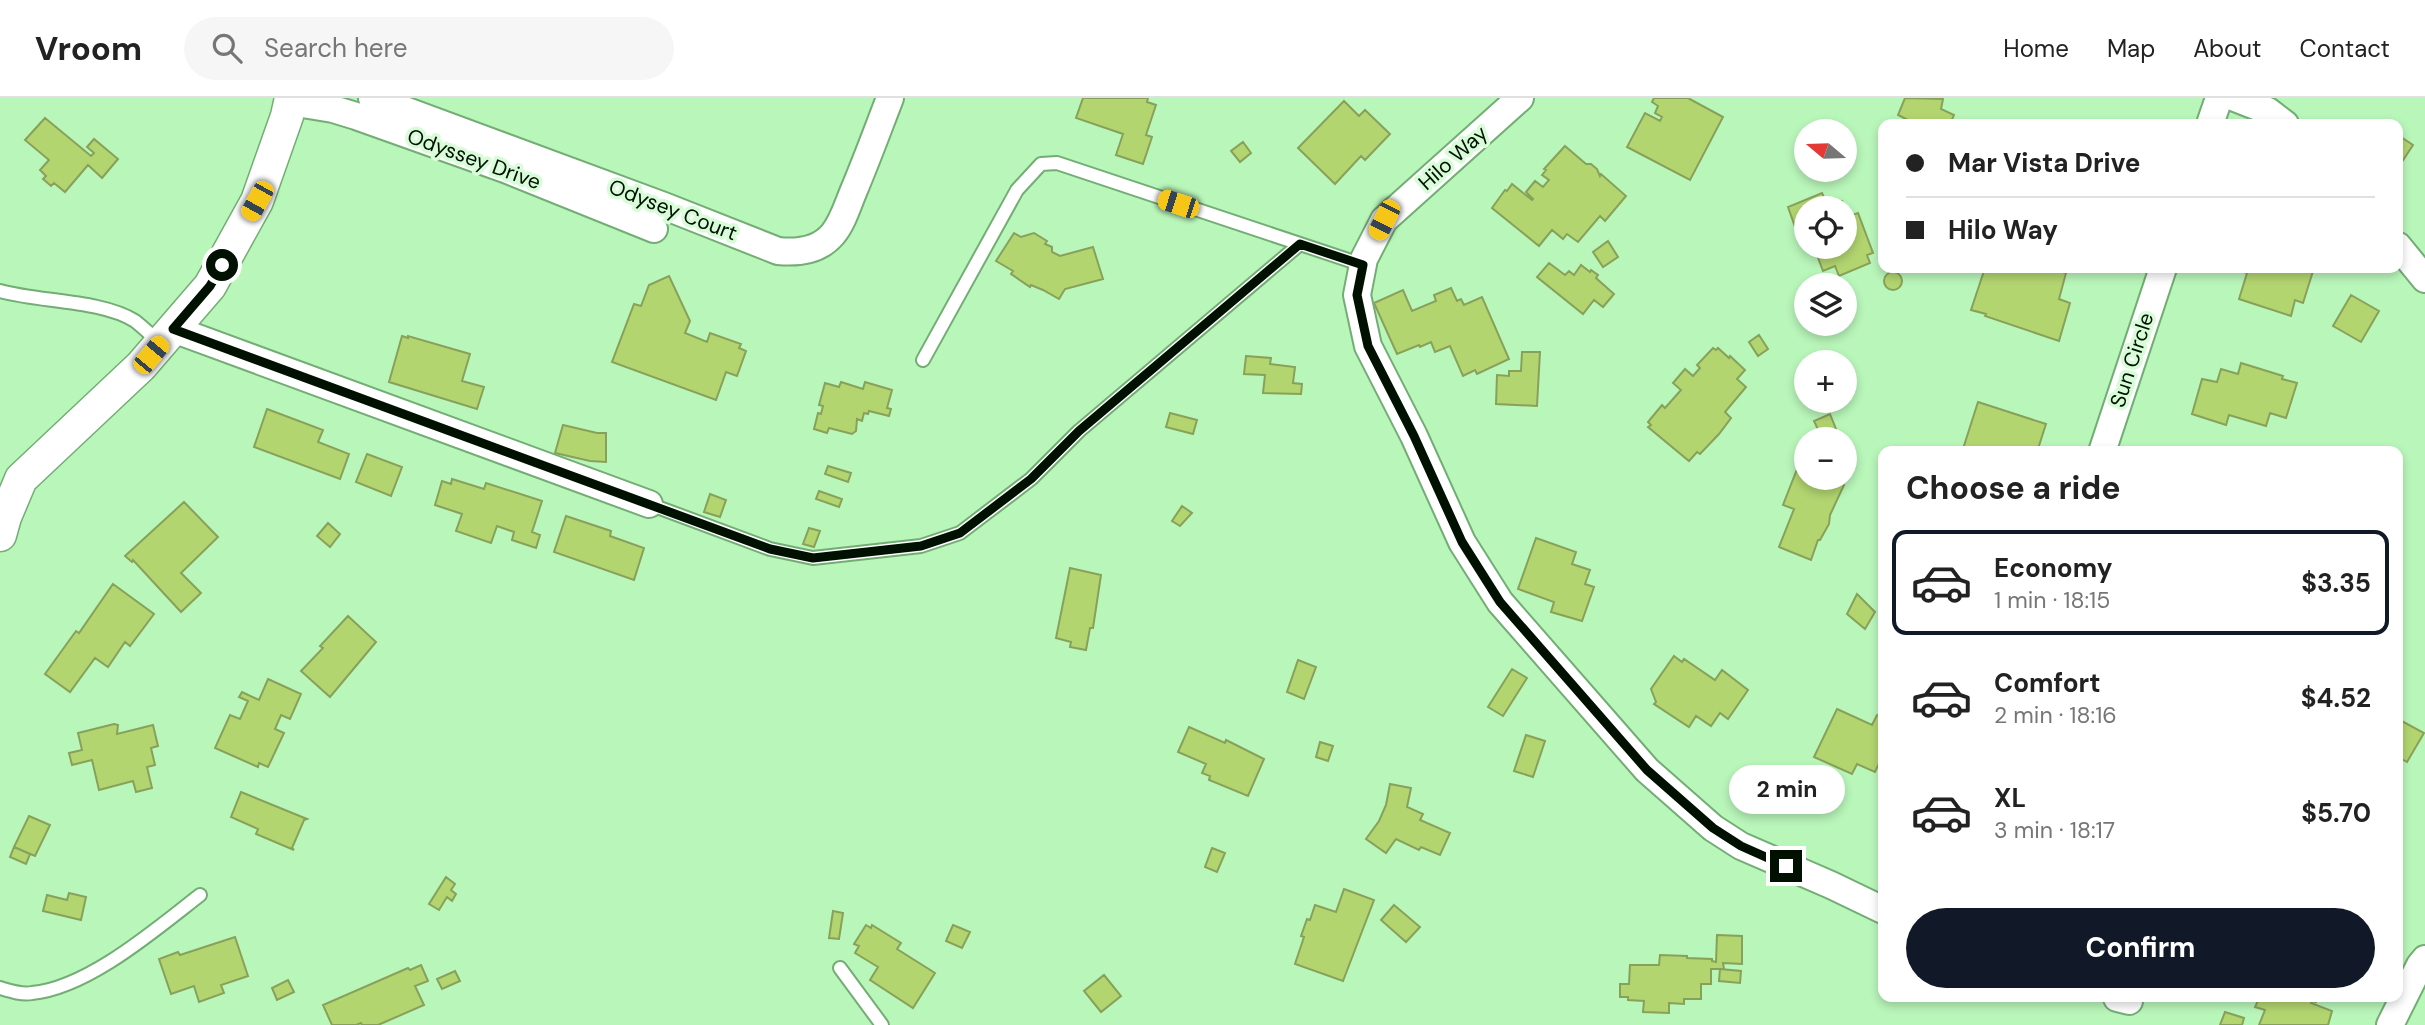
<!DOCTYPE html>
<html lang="en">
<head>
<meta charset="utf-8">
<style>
	:root { --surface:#fff; --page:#f6f6f6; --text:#222; --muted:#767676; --line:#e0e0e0; --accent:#111827 }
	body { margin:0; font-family:"DM Sans",sans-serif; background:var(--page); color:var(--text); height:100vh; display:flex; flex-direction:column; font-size:26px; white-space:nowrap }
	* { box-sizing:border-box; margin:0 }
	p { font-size:23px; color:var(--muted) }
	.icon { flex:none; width:38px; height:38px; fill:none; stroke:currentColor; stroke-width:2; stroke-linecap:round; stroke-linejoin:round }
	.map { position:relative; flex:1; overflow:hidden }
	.details { position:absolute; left:1878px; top:348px; width:525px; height:556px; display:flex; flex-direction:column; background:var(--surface); border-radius:14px; box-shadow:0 4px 10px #0003 }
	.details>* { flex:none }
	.hud { position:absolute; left:1878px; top:21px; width:525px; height:154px; border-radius:14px; box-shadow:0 4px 10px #0003; display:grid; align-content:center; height:154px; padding:0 28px; background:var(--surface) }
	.needle { width:46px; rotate:289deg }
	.controls { position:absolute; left:1794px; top:21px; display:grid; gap:14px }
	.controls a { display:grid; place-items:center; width:63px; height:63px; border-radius:50%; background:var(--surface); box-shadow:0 4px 10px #0003; font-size:35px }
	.end { position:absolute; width:32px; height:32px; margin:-16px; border:9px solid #001101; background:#fff; box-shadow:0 0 0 4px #fff }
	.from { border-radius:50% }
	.bubble { position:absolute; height:49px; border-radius:24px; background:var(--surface); box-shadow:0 4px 10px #0003; font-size:23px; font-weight:700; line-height:49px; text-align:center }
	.car { position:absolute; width:21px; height:42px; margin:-21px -10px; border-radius:9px; box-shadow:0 0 5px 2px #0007; background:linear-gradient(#f5c518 24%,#345 0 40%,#f5c518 0 76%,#345 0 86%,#f5c518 0) }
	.hud b { display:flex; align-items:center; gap:24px; height:66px; font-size:26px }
	.hud b+b { border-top:2px solid var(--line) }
	.hud i { width:18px; height:18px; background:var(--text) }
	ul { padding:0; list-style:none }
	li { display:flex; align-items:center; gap:21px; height:105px; margin:0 14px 10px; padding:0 14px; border:4px solid transparent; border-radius:14px }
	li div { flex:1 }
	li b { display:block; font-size:26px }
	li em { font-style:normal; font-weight:700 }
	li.active { border-color:var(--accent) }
	li>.icon { width:63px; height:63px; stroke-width:1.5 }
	h2 { padding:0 28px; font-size:32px; line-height:84px }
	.button { display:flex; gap:14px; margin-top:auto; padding:14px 28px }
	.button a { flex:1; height:80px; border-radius:42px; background:var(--accent); color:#fff; font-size:28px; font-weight:700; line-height:80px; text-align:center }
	header { display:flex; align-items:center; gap:42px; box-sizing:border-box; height:98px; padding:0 35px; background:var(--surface); border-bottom:2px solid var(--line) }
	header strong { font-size:33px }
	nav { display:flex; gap:38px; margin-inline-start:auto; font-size:24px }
	.search { width:490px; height:63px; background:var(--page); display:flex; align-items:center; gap:18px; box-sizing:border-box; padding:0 24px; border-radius:38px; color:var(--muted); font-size:26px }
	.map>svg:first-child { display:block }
	.building { fill:#b2d570; stroke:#88a15a; stroke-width:2 }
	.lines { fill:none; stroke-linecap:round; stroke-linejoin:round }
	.service-casing { stroke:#73ad75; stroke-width:16 }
	.minor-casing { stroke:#73ad75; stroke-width:30 }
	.tertiary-casing { stroke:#73ad75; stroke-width:35 }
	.service { stroke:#fff; stroke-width:12 }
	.minor { stroke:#fff; stroke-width:26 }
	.tertiary { stroke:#fff; stroke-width:32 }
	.route { stroke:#001101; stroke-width:9 }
	.labels { text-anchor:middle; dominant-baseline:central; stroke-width:7; stroke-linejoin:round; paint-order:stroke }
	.street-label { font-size:21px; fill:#001101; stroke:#d8fcd8 }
</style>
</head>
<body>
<header>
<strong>Vroom</strong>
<div class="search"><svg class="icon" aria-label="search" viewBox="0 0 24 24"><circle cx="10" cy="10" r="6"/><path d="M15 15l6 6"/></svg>Search here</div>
<nav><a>Home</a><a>Map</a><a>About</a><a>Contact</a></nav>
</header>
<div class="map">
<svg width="2425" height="927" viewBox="0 0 2425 927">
	<rect width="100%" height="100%" fill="#b9f6ba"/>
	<!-- building -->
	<path class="building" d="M 1083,0 L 1148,0 L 1147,4 L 1156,7 L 1146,37 L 1152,39 L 1143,66 L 1116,57 L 1123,36 L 1076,20 Z
		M 1654,0 L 1688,0 L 1723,19 L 1690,82 L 1627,49 L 1645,15 L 1660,23 L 1662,19 L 1655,15 L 1658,8 L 1652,4 Z
		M 1905,0 L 1943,1 L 1941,11 L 1954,17 L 1950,26 L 1906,26 L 1908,22 L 1898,17 Z
		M 1344,3 L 1359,18 L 1365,12 L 1390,36 L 1365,62 L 1361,58 L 1335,86 L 1298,50 Z
		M 45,20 L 91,58 L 94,55 L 87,49 L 94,41 L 118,61 L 102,80 L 88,67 L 65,94 L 54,85 L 51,88 L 43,81 L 46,78 L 40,72 L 49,62 L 25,42 Z
		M 2398,37 L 2413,47 L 2398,70 Z
		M 1243,44 L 1251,55 L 1240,64 L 1231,53 Z
		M 1565,48 L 1586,66 L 1591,66 L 1597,71 L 1600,78 L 1601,76 L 1626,98 L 1605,123 L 1600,118 L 1578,144 L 1567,136 L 1563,141 L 1552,132 L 1539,148 L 1492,110 L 1505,92 L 1507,93 L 1512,86 L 1532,102 L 1533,101 L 1526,94 L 1535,83 L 1543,89 L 1549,82 L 1542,77 L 1546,72 L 1544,71 Z
		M 1822,95 L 1828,108 L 1842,103 L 1844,110 L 1806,110 L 1806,138 L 1799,140 L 1788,109 Z
		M 1844,111 L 1847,119 L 1858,115 L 1873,155 L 1867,157 L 1870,165 L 1839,178 L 1835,168 L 1823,173 L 1814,149 L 1844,149 Z
		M 1014,135 L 1021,139 L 1034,135 L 1047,143 L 1045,146 L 1052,149 L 1052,154 L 1060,158 L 1093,149 L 1103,181 L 1065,191 L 1059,201 L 1043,192 L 1031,187 L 1030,189 L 1011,176 L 1013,173 L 996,163 Z
		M 1608,143 L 1618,159 L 1603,169 L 1593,154 Z
		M 1549,165 L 1565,177 L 1569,173 L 1574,177 L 1581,167 L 1590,174 L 1591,172 L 1598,177 L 1596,180 L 1614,196 L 1603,209 L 1594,202 L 1583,216 L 1537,179 Z
		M 1985,170 L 2000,173 L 2001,170 L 2008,173 L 2009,170 L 2050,170 L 2066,175 L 2059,201 L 2070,205 L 2059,243 L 1985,218 L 1986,216 L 1971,212 Z
		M 2233,170 L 2314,170 L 2303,205 L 2295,202 L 2291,218 L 2239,201 L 2247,175 Z
		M1884 183a9 9 0 1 1 18 0a9 9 0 1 1-18 0Z
		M 669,178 L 690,223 L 685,235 L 707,244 L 710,235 L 741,246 L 739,250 L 746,253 L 737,278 L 726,274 L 716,302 L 612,264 L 634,206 L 641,208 L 649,187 Z
		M 1451,190 L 1457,203 L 1461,201 L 1464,207 L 1482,199 L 1509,261 L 1477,276 L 1475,272 L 1463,278 L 1450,248 L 1435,254 L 1431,244 L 1420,249 L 1419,247 L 1397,256 L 1374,205 L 1403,192 L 1412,213 L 1436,203 L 1434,197 Z
		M 2351,197 L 2379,213 L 2361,244 L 2333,228 Z
		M 1759,237 L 1768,251 L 1758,258 L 1749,244 Z
		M 402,238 L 408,240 L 408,238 L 470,256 L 462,283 L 484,289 L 477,311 L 389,284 Z
		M 1713,250 L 1716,252 L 1718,250 L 1729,260 L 1730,258 L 1745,272 L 1737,281 L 1746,289 L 1725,314 L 1731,320 L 1719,336 L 1700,356 L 1697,354 L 1689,363 L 1648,329 L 1651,327 L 1648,324 L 1662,307 L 1665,310 L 1681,292 L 1673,285 L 1685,271 L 1693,278 L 1700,270 L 1697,267 Z
		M 1522,254 L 1540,254 L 1537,308 L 1496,306 L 1497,277 L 1509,278 L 1509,273 L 1521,273 Z
		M 1246,258 L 1271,260 L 1270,266 L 1295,269 L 1293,285 L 1302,286 L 1301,296 L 1263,295 L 1265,277 L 1244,276 Z
		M 2241,265 L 2283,278 L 2282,281 L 2297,285 L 2286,320 L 2270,315 L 2266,328 L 2229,317 L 2226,327 L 2192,316 L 2202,281 L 2217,284 L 2221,271 L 2238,276 Z
		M 841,284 L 863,291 L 865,284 L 892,292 L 887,310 L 891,311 L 889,318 L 869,313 L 868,316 L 864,315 L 862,323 L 857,321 L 856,333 L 852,336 L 829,330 L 827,335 L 814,331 L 818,315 L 821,316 L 823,308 L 819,307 L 825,285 L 839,289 Z
		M 1978,304 L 2046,326 L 2037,354 L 1962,354 Z
		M 267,311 L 323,332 L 318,344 L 349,356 L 340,381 L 254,349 Z
		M 1170,315 L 1197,322 L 1193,336 L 1166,329 Z
		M 1830,316 L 1836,331 L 1821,338 L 1814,323 Z
		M 563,327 L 597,335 L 606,335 L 606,364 L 590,363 L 555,355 Z
		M 367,356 L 402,369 L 391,398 L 356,384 Z
		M 1801,361 L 1806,363 L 1806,380 L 1838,380 L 1836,384 L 1844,387 L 1830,417 L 1829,426 L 1820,442 L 1818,442 L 1811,462 L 1779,449 L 1794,411 L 1783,407 Z
		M 828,368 L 851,375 L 848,384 L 825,376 Z
		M 452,381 L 484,391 L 486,385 L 542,403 L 532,434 L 540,437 L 536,450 L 512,442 L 514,434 L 497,428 L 491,445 L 456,433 L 462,416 L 435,407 L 442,383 L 451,386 Z
		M 819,393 L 842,401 L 839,409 L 816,401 Z
		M 710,396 L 726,402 L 720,419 L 704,414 Z
		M 184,404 L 218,439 L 181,475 L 201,495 L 181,514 L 133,462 L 132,464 L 125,458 Z
		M 1182,408 L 1192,415 L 1180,428 L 1172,423 Z
		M 566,418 L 611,433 L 610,438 L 644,450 L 634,482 L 554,454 Z
		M 328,425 L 340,436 L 330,449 L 317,438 Z
		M 809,430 L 820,433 L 814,449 L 803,446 Z
		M 1536,440 L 1576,454 L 1572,466 L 1590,472 L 1585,486 L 1594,489 L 1582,523 L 1551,514 L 1554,504 L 1518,491 Z
		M 1070,470 L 1101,477 L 1093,530 L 1090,530 L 1086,552 L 1070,549 L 1071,544 L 1056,540 Z
		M 113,486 L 154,516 L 130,548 L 125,544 L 108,569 L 95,560 L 70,594 L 45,576 L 76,533 L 79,535 Z
		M 1857,496 L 1875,514 L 1865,531 L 1847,516 Z
		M 348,518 L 376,544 L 330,599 L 301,573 L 323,550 L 320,548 Z
		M 1674,558 L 1682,564 L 1684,561 L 1715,582 L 1722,572 L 1748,592 L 1728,621 L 1720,615 L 1711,628 L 1696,618 L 1689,629 L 1654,606 L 1656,604 L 1651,591 Z
		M 1298,562 L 1316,569 L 1304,601 L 1287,594 Z
		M 1512,571 L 1527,580 L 1503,618 L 1488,609 Z
		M 268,581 L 301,596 L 290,621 L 281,617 L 275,631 L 284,635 L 268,669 L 259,665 L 258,669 L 215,650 L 230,617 L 240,621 L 248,603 L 239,599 L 242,594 L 259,602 Z
		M 1837,611 L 1872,627 L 1877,617 L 1883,620 L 1883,662 L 1881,661 L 1875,674 L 1857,666 L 1852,676 L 1814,659 Z
		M 2398,621 L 2424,635 L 2407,664 L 2398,659 Z
		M 114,626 L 118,627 L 117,636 L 153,627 L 158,648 L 151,650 L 155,667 L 147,669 L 152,690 L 136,694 L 133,683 L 99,692 L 92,662 L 72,667 L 69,655 L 82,652 L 78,635 Z
		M 1189,629 L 1225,645 L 1226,642 L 1264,661 L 1248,698 L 1209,682 L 1210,678 L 1202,675 L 1206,666 L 1178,654 Z
		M 1526,637 L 1545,643 L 1533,679 L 1514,673 Z
		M 1320,644 L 1333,648 L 1328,663 L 1316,659 Z
		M 1390,686 L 1411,690 L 1407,709 L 1423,716 L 1420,722 L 1450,735 L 1440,757 L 1421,749 L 1419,752 L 1396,741 L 1386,755 L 1366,741 L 1379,723 L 1386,707 Z
		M 241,694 L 307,721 L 304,722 L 292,750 L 294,752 L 256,736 L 258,731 L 231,719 Z
		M 29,718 L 50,727 L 35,758 L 14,749 Z
		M 14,749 L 30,756 L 26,766 L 10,759 Z
		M 1212,750 L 1225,755 L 1217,774 L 1205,769 Z
		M 446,779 L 455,786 L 451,792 L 456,796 L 452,803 L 447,799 L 439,812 L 429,806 Z
		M 1344,791 L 1374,802 L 1343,883 L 1295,866 L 1304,839 L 1301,838 L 1307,821 L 1310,822 L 1315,807 L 1336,814 Z
		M 69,795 L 86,799 L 81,822 L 43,813 L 47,797 L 67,802 Z
		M 1394,807 L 1420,829 L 1406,844 L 1381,822 Z
		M 833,813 L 843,815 L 839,841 L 829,840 Z
		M 866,827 L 871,830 L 872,827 L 901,845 L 897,851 L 935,875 L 913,910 L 870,882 L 878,869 L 855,855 L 859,848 L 854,846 Z
		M 953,827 L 970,834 L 962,850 L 946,843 Z
		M 1717,837 L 1742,838 L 1742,866 L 1723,865 L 1724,871 L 1711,871 L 1711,886 L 1701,886 L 1701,901 L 1684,901 L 1684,906 L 1669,905 L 1669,915 L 1643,914 L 1644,903 L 1628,902 L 1628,899 L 1620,899 L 1620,886 L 1629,886 L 1630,867 L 1659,867 L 1660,857 L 1687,858 L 1687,860 L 1712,861 L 1712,863 L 1716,864 Z
		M 235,839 L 248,878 L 221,887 L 224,895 L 199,904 L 194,888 L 171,896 L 159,861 L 178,854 L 180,857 Z
		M 421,867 L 428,883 L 415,888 L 424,907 L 378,927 L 362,927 L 361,925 L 356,927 L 332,927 L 323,907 L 408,870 L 410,872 Z
		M 1720,871 L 1741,873 L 1740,885 L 1719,883 Z
		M 455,873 L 460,883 L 442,891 L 437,881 Z
		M 1104,877 L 1121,898 L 1101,914 L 1084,893 Z
		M 288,882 L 294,894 L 277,902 L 272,890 Z
		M 2259,900 L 2318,900 L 2316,904 L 2312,903 L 2311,905 L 2332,913 L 2328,927 L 2259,927 L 2265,912 L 2255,909 Z
		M 2225,914 L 2244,920 L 2242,927 L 2220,927 Z"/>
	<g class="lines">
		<!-- service casing -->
		<g class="service-casing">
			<path id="service" d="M 0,193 C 39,204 102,202 135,223 C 144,230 152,238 160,245
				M 923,262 L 1017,92 L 1041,66 L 1057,65 L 1363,167
				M 649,406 L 770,451 L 813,460 L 921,448 L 960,435 L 1031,381 L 1079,333 L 1300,146
				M 840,870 L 882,927
				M 0,890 C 10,893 22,897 32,895 C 88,890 156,831 200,797"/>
		</g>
		<!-- minor casing -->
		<g class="minor-casing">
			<path id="minor" d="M 372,0 L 664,108 L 778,153 C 798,155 819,153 833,136 C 843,124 848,106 854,92 C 867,61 878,31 890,0
				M 1520,0 L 1384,122 L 1364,161 L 1357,197 L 1368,248 L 1414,338 L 1462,444 L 1500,504 L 1647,672 L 1713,730 L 1741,748 L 1831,787 L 1883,812
				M 2235,0 L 2268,13 L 2285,26
				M 290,4 L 333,11 L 356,18 L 505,71 L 654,131
				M 2210,26 L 2219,0
				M 2398,148 L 2425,181
				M 173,231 L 649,406
				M 2102,354 L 2163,170
				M 2117,900 L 2129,903
				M 2390,927 L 2420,867 L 2425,861"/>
		</g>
		<!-- tertiary casing -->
		<g class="tertiary-casing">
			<path id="tertiary" d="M 0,437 L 5,419 L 21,381 L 141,268 L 210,188 L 257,103 L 287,18 L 291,0"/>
		</g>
		<!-- service -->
		<use href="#service" class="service"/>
		<!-- minor -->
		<use href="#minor" class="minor"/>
		<!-- tertiary -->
		<use href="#tertiary" class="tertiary"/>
	</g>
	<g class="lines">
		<!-- route -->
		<path class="route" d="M 222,167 L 210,188 L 173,231 L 770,451 L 813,460 L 921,448 L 960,435 L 1031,381 L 1079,333 L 1300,146 L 1363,167 L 1357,197 L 1368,248 L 1414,338 L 1462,444 L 1500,504 L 1647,672 L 1713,730 L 1741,748 L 1786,768"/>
	</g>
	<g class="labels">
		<!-- street labels -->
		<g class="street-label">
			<text transform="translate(1453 60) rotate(-42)">Hilo Way</text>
			<text transform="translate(474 61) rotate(20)">Odyssey Drive</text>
			<text transform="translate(673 112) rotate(21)">Odysey Court</text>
			<text transform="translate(2132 262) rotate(-72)">Sun Circle</text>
		</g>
	</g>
</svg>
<div class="controls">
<a><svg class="needle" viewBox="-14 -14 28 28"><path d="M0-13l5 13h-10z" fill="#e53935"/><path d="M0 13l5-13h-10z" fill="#767676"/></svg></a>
<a><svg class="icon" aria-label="locate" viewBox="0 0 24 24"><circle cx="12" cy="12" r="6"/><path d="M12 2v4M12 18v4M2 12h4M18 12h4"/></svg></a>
<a><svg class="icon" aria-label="layers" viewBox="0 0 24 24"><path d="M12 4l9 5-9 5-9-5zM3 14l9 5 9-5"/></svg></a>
<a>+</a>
<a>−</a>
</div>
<i class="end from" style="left:222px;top:167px"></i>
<i class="end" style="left:1786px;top:768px"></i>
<div class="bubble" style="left:1729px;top:667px;width:116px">2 min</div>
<i class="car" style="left:257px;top:103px;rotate:209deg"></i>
<i class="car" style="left:1178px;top:106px;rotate:288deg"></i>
<i class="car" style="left:1384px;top:122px;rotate:207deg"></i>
<i class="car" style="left:151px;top:257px;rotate:40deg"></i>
<div class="hud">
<b><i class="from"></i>Mar Vista Drive</b>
<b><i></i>Hilo Way</b>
</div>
<section class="details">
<h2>Choose a ride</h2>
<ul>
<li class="active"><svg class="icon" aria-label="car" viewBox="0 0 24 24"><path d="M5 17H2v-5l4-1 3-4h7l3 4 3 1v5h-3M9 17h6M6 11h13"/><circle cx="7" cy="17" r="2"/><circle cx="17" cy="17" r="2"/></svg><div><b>Economy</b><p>1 min · 18:15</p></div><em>$3.35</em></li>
<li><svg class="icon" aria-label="car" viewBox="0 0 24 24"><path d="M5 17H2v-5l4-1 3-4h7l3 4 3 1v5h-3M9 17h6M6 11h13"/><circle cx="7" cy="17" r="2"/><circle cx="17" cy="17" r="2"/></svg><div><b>Comfort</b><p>2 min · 18:16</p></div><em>$4.52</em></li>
<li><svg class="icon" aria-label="car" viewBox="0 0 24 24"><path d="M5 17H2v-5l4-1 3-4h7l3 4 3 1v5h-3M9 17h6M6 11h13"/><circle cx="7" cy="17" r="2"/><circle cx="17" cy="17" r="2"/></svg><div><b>XL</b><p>3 min · 18:17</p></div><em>$5.70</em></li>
</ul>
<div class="button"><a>Confirm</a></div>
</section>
</div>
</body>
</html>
